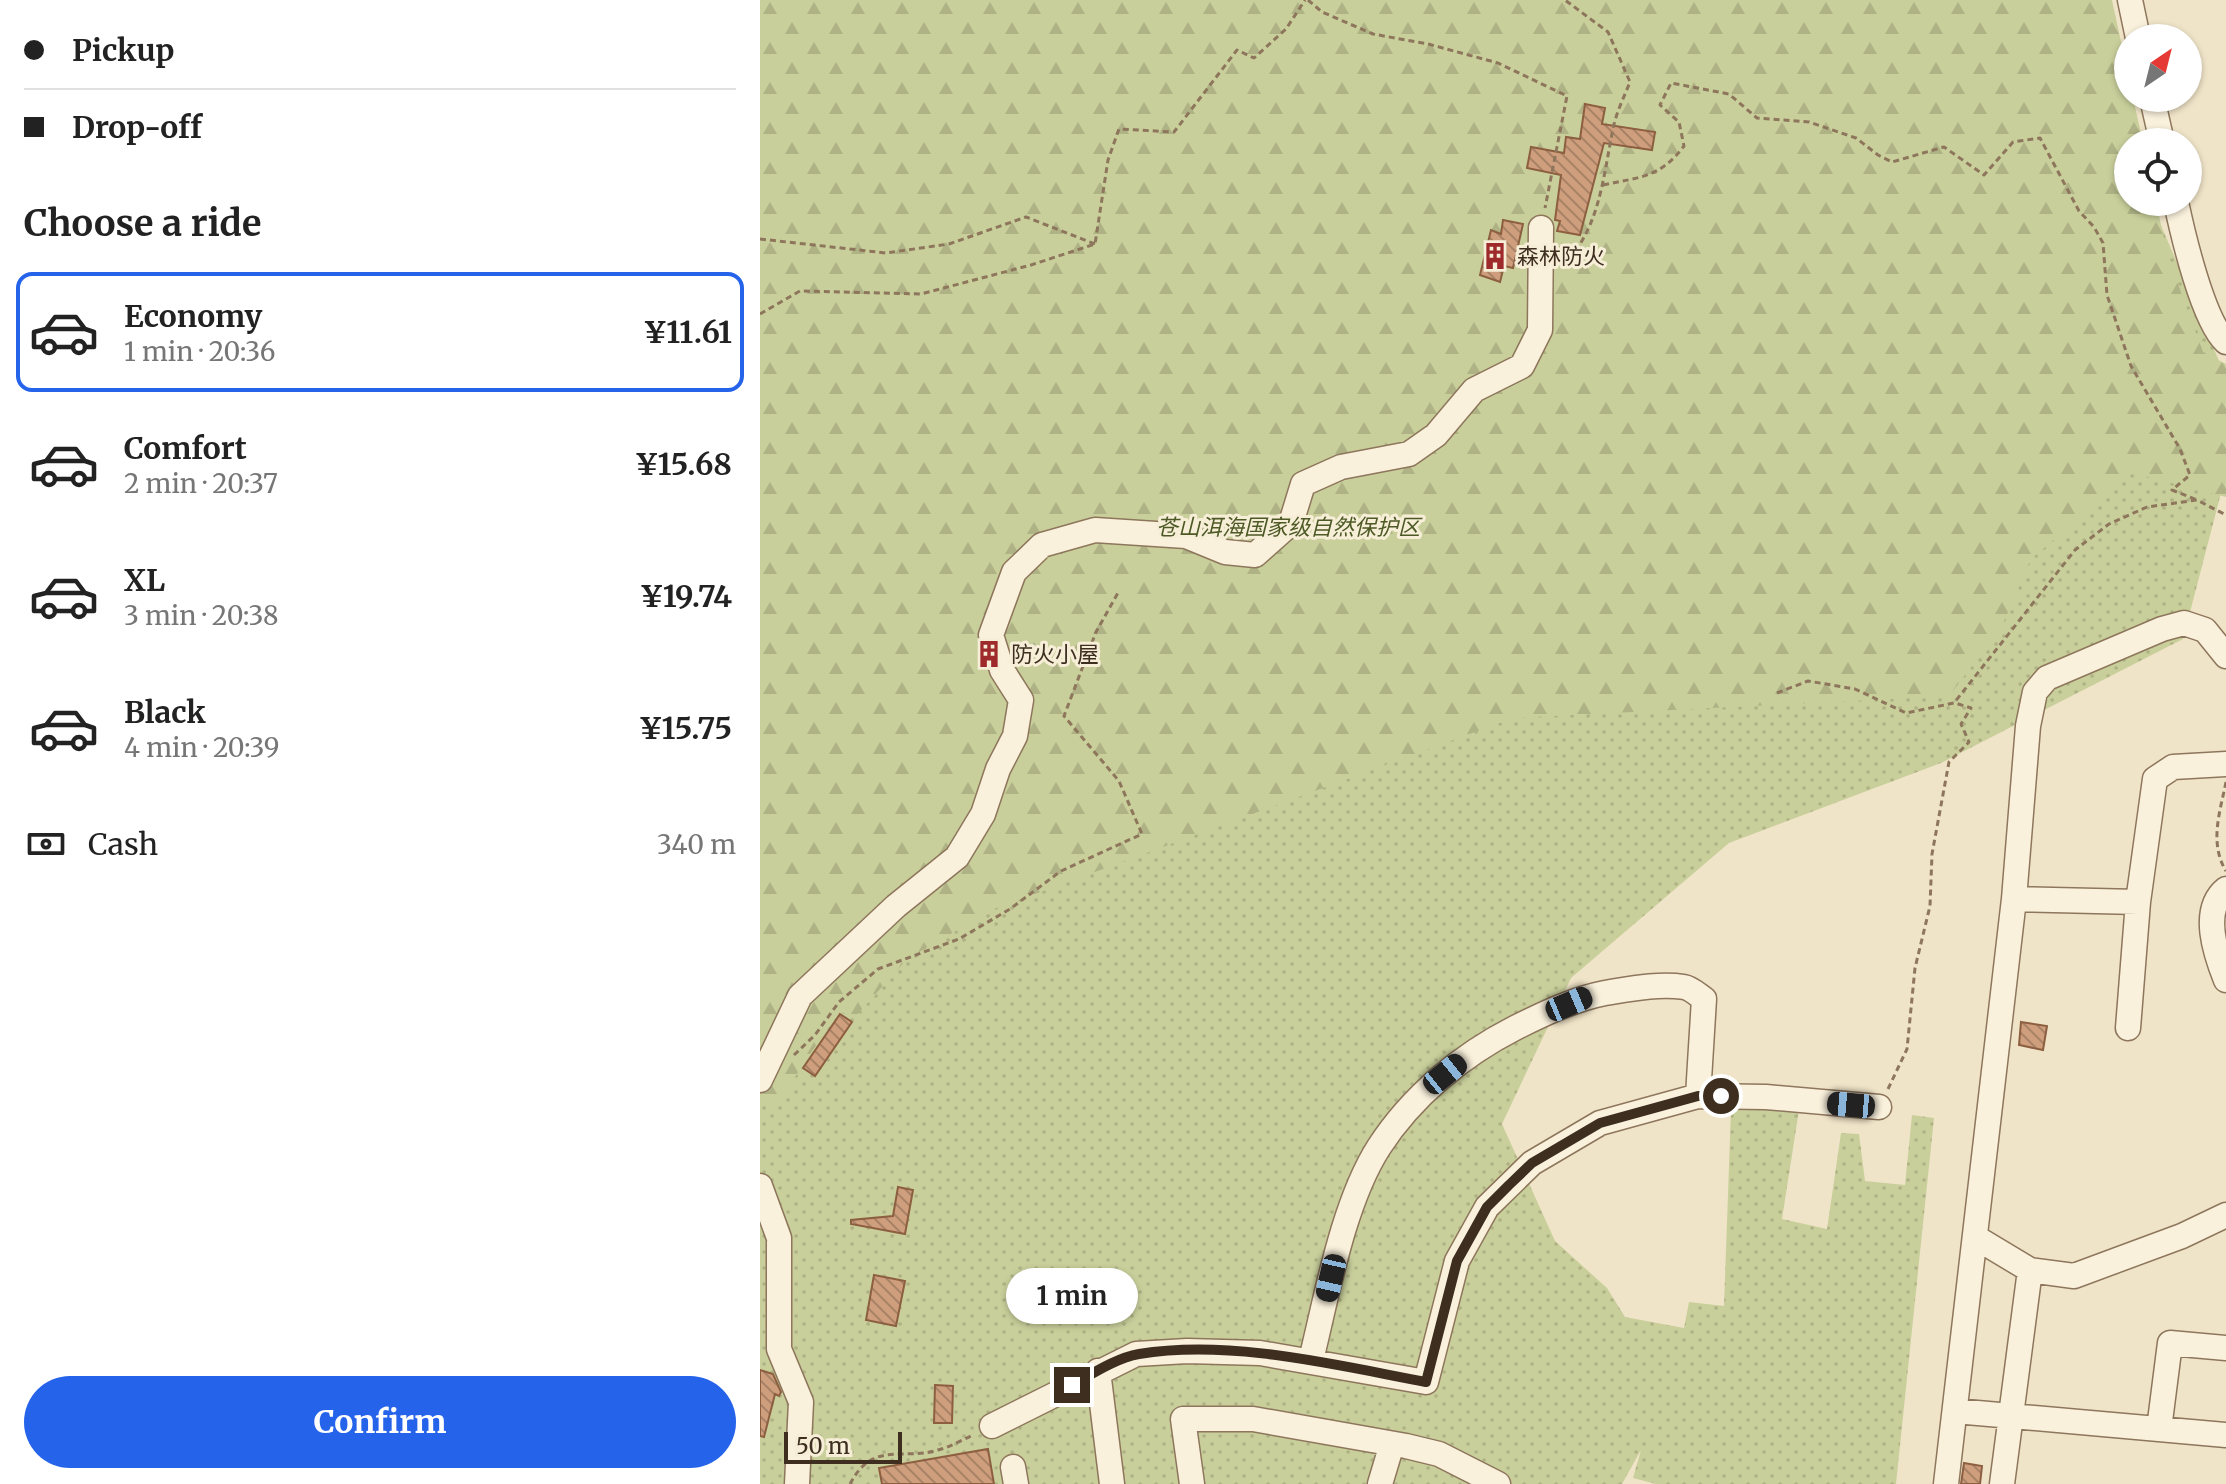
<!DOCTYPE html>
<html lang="en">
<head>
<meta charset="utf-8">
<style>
	:root { --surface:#fff; --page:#f2f2f2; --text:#222; --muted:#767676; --line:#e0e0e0; --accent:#2563eb }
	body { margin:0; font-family:Merriweather,"Noto Sans SC",serif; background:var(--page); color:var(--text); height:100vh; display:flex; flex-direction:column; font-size:30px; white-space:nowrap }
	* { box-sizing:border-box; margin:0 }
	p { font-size:26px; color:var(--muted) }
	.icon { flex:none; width:44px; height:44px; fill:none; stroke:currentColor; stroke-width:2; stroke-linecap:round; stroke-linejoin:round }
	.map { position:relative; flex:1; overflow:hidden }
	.panel { display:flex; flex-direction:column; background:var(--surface); width:760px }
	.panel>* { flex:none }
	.hud { display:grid; align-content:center; height:176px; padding:0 24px; background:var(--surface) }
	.needle { width:52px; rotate:35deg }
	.buttons { position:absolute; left:1354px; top:24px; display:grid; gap:16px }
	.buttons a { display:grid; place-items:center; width:88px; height:88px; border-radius:50%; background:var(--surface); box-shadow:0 2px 6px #0004; font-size:40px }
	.scale { position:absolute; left:24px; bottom:20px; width:118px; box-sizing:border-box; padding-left:8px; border:4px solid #3d2e20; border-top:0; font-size:22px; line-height:28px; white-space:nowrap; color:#3d2e20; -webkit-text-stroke:6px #f7eed8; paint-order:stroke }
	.end { position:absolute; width:36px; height:36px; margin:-18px; border:10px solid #3d2e20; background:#fff; box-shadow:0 0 0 4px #fff }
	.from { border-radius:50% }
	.bubble { position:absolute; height:56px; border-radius:28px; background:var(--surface); box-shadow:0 2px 6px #0004; font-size:26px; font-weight:700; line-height:56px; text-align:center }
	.car { position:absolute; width:24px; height:48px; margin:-24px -12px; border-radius:10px; box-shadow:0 0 6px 2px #0007; background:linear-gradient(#222 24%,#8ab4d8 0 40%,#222 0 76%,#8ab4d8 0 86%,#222 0) }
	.hud b { display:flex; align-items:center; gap:28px; height:76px; font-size:30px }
	.hud b+b { border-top:2px solid var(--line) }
	.hud i { width:20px; height:20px; background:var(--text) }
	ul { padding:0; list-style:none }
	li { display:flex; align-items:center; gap:24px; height:120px; margin:0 16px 12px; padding:0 8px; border:4px solid transparent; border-radius:16px }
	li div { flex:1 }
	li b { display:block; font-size:30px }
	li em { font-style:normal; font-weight:700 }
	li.active { border-color:var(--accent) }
	li>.icon { width:72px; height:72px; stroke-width:1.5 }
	h2 { padding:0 24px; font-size:36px; line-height:96px }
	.pay { display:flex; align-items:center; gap:20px; height:88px; padding:0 24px; font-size:30px }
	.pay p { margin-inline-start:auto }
	.button { display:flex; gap:16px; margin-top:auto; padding:16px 24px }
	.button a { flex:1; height:92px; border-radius:48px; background:var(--accent); color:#fff; font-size:32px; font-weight:700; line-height:92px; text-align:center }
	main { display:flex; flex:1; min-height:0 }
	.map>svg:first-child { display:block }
	.grass { fill:url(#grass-dots) }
	.forest { fill:url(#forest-firs) }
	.building { fill:url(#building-back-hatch); stroke:#8d5f41; stroke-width:2 }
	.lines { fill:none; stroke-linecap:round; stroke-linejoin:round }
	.minor-casing { stroke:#8d765c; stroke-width:27 }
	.path { stroke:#8d765c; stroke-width:3; stroke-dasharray:6 4; stroke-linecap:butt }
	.minor { stroke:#faf1dc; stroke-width:24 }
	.route { stroke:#3d2e20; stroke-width:10 }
	.labels { text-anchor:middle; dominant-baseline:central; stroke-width:6; stroke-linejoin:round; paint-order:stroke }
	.poi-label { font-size:22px; fill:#3d2e20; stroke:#f7eed8; text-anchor:start }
	.park-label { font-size:22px; font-style:italic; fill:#4d5a26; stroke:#f7eed8 }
</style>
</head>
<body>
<main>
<section class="panel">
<div class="hud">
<b><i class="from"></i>Pickup</b>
<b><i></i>Drop-off</b>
</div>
<h2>Choose a ride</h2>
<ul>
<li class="active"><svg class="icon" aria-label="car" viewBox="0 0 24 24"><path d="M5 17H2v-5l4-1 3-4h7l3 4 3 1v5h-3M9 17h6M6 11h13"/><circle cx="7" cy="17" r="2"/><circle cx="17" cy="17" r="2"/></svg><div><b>Economy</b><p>1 min · 20:36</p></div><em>¥11.61</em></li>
<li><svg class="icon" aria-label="car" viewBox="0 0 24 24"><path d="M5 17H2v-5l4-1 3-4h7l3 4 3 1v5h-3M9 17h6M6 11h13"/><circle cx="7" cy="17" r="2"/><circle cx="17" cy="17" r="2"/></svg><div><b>Comfort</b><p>2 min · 20:37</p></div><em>¥15.68</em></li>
<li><svg class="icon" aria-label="car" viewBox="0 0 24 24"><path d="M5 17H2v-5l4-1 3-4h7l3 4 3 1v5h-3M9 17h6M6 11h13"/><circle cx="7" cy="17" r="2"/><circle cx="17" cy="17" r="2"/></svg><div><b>XL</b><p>3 min · 20:38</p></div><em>¥19.74</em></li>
<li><svg class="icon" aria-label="car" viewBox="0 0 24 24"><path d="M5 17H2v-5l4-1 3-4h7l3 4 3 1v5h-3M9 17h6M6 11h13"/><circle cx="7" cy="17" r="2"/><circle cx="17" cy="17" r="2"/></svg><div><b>Black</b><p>4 min · 20:39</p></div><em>¥15.75</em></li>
</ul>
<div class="pay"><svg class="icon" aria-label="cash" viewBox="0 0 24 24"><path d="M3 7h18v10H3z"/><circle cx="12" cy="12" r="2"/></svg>Cash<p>340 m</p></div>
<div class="button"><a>Confirm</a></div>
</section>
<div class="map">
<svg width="1466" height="1484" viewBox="0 0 1466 1484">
	<defs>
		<pattern id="grass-dots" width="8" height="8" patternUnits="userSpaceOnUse" patternTransform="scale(2)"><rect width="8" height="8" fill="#c9cf9b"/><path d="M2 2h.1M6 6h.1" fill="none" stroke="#aeb285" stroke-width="1.8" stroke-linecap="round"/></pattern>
		<pattern id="forest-firs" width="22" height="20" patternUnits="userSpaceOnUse" patternTransform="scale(2)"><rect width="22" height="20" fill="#c9cf9b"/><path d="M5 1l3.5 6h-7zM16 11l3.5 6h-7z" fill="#aeb285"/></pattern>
		<pattern id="building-back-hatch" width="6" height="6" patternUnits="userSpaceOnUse" patternTransform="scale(2)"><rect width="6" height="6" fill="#cf9f7d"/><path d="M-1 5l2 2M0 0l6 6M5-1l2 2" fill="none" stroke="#a98266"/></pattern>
	</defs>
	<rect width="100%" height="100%" fill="#f0e4c8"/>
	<!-- grass -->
	<path class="grass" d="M 0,0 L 1368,202 L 1391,202 L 1466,377 L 1466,474 L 1423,639 L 1181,763 L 969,843 L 811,978 L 742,1124 L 795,1241 L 847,1288 L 865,1317 L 924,1328 L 929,1302 L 964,1306 L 971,1110 L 1039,1110 L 1022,1219 L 1067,1229 L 1081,1133 L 1099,1134 L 1105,1181 L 1145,1185 L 1152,1115 L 1174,1118 L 1136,1484 L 896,1484 L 873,1478 L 881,1450 L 862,1484 L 0,1484 Z"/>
	<!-- forest -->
	<path class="forest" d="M 0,0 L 1352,0 L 1368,74 L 1368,98 L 1373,98 L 1383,142 L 1368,142 L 1368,202 L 1396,202 L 1408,257 L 1443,352 L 1466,364 L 1466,497 L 1373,473 L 1271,559 L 1241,628 L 1189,696 L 753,718 L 234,909 L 147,959 L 94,1018 L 80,1011 L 41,1067 L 19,1104 L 0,1100 Z"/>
	<!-- building -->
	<path class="building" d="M 825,104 L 845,108 L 842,124 L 895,132 L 892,150 L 844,143 L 820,235 L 797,231 L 800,221 L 795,220 L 801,175 L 767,168 L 771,147 L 804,153 L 806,137 L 820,139 Z
		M 743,220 L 763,224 L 753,268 L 744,266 L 740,282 L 720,275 L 731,230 L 741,234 Z
		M 80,1014 L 92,1022 L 55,1076 L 43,1068 Z
		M 1261,1022 L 1287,1026 L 1283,1050 L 1259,1045 Z
		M 138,1187 L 153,1190 L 145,1234 L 91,1224 L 91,1220 L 133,1216 Z
		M 114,1275 L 145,1281 L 136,1326 L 106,1320 Z
		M 0,1370 L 13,1374 L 21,1392 L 19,1396 L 15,1394 L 4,1437 L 0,1436 Z
		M 175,1385 L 193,1386 L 192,1423 L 174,1423 Z
		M 228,1449 L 234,1484 L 122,1484 L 119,1468 Z
		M 1204,1463 L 1222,1466 L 1220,1484 L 1201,1484 Z"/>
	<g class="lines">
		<!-- minor casing -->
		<g class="minor-casing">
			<path id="minor" d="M 1370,0 L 1378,38
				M 1392,98 L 1402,142
				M 1416,202 C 1423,235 1443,321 1466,342
				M 1466,889 C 1440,910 1456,955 1466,980
				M 1254,899 L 1378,902 L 1395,779 L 1413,767 L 1466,764
				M 1368,1028 L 1378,902
				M 0,1080 L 40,996 L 136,906 L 197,857 L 223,814 L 238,769 L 255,736 L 261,700 L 242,670 L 231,635 L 254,572 L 282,545 L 335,530 L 426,536 L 465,552 L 495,555 L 531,523 L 543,484 L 581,467 L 649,454 L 676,435 L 714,390 L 762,366 L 780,330 L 781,228
				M 0,1186 L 19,1238 L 19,1349 L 41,1402 L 37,1484
				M 1215,1237 L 1270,1270 L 1314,1276 L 1422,1236 L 1466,1215
				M 551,1360 C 567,1295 583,1203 619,1147 C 652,1096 702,1055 755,1028 C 783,1014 814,999 845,993 C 870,989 899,983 924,987 C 931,988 938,995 944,999 L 938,1096
				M 338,1371 L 352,1484
				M 1195,1411 L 1466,1435
				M 232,1426 L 376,1354 L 427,1351 L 500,1353 L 666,1382 L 697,1261 L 727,1207 L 772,1163 L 840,1123 L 938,1096 L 1006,1097 L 1119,1107
				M 1399,1429 L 1410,1343 L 1466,1348
				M 253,1467 L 256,1484
				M 432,1484 L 423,1419 L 493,1419 L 646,1446 L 679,1454 L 738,1484
				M 620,1484 L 632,1444
				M 1186,1484 L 1254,899 L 1268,726 L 1275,692 L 1287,678 L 1402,629 L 1424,623 L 1445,630 L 1466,656
				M 1242,1484 L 1270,1270"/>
		</g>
		<!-- path -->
		<path class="path" d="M 548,0 L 562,12 L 613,34 L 668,44 L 738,63 L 807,96 L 785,208
			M 843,185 C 880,177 900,178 924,146 L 919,122 L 900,105 L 911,83 L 969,94 L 997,118 L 1049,122 L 1096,138 L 1118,155 L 1132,162 L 1184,147 L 1224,175 L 1253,142 L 1280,138 L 1319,211 L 1334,227 L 1343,243 L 1347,295 L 1371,366 L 1420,449 L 1430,475 L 1412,490 L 1437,500
			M 0,239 L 126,253 L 189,244 L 266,217 L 335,244
			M 802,266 C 840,230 843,177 853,129 C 856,113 864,97 870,82 L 848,32 L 805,0
			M 0,314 L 40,291 L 161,294 L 271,265 L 335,244 L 348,160 L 359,129 L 414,132 L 477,50 L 494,58 L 526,29 L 545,0
			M 1017,693 L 1048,681 L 1095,689 L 1146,713 L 1194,703 L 1315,550 L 1349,524 L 1387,507 L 1437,500 L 1466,515
			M 1466,782 C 1460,812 1449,843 1466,871
			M 34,1055 L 55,1035 L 79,1002 L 118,969 L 199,939 L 250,909 L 301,871 L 382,834 L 359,781 L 304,716 L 336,632 L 359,591
			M 1128,1089 L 1147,1049 L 1155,968 L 1170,906 L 1172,854 L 1189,762 L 1209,742 L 1201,724 L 1211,708 L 1195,703
			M 90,1484 C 113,1440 142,1461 178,1450 C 190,1447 202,1440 213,1435"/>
		<!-- minor -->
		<use href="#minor" class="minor"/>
	</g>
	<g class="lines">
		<!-- route -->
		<path class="route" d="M 312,1385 C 332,1374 356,1358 379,1354 C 471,1339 575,1365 666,1382 L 697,1261 L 727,1207 L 749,1185 L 772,1163 L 840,1123 L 938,1096 L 961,1096"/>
	</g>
	<!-- icons -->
	<defs>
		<g id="building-bare" transform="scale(2.16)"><path d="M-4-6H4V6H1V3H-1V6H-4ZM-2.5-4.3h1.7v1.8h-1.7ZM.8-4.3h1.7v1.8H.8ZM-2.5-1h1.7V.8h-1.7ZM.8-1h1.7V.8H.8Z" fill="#9e2a2b" stroke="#f7eed8" stroke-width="2.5" paint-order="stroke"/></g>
	</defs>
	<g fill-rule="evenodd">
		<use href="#building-bare" x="735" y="256"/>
		<use href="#building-bare" x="229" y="654"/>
	</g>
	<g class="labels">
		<!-- poi labels -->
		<g class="poi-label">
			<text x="757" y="256">森林防火</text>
			<text x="251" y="654">防火小屋</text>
		</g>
		<!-- park labels -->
		<g class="park-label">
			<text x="528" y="527">苍山洱海国家级自然保护区</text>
		</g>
	</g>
</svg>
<div class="buttons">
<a><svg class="needle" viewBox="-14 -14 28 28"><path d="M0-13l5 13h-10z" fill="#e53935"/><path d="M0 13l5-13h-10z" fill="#767676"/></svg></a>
<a><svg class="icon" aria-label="locate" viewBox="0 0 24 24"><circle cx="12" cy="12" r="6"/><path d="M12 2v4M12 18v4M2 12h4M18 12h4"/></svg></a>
</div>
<div class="scale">50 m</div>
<i class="end from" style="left:961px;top:1096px"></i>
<i class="end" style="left:312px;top:1385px"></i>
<div class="bubble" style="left:246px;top:1268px;width:132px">1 min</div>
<i class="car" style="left:809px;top:1004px;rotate:67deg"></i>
<i class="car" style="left:685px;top:1074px;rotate:51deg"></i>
<i class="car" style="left:1091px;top:1105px;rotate:275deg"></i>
<i class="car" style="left:571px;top:1278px;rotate:193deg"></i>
</div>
</main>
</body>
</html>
